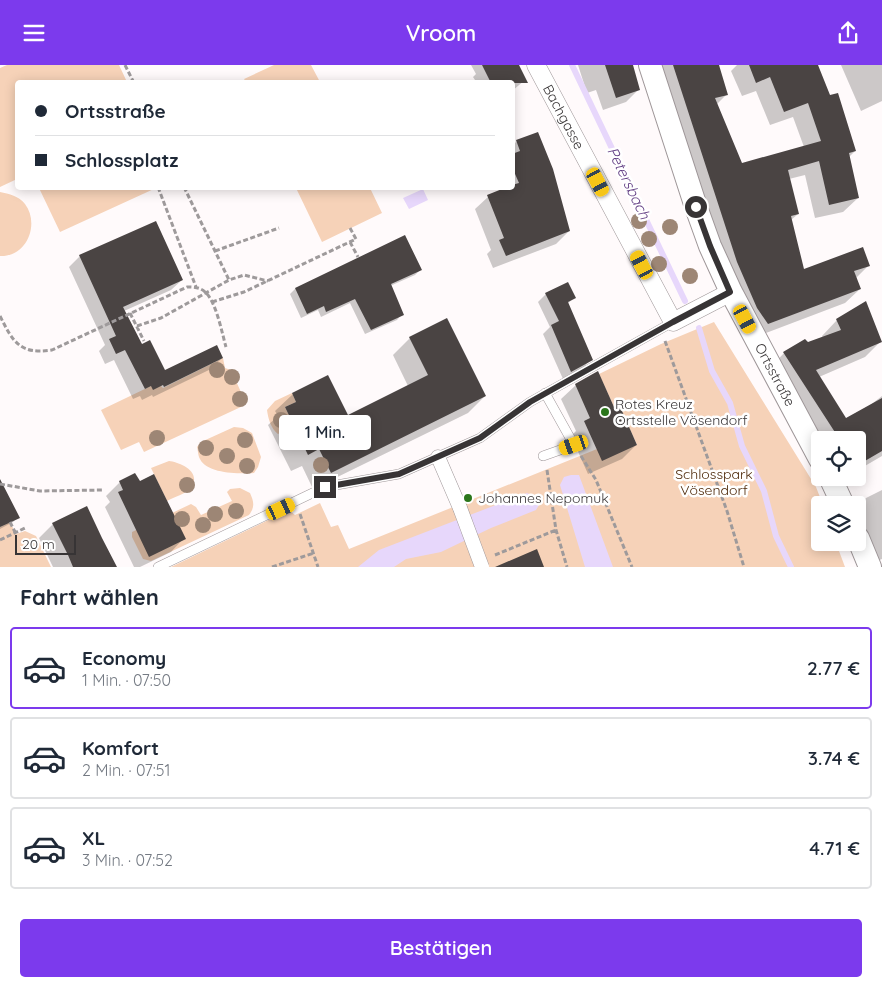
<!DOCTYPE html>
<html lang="de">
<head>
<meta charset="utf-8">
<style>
	:root { --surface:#fff; --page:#f6f6f7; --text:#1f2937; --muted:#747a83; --line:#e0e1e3; --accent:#7c3aed }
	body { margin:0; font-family:Quicksand,sans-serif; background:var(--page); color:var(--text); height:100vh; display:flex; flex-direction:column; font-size:19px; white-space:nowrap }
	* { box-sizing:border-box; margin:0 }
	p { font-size:16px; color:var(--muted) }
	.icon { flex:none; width:28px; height:28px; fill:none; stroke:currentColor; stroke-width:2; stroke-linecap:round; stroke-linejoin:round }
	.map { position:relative; height:502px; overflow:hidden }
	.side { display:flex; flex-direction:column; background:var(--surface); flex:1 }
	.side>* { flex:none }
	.banner { position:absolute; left:15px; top:15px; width:500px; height:110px; border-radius:5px; box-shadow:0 2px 12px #0003; display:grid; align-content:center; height:110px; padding:0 20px; background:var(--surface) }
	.fabs { position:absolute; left:811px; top:366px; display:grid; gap:10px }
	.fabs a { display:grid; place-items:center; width:55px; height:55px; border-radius:5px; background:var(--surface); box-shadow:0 2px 12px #0003; font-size:25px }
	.scale { position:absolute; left:15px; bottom:12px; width:61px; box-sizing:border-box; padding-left:5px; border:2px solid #373435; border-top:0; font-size:14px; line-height:18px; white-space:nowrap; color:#373435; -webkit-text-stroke:4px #fff; paint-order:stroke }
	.end { position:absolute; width:22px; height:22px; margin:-11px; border:6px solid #373435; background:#fff; box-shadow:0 0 0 2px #fff }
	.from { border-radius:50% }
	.bubble { position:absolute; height:35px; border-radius:5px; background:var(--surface); box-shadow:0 2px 12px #0003; font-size:16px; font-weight:600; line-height:35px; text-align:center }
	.car { position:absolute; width:15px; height:30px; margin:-15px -8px; border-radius:6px; box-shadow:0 0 4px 1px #0007; background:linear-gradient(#f5c518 24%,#345 0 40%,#f5c518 0 76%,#345 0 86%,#f5c518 0) }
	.banner b { display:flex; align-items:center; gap:18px; height:48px; font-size:19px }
	.banner b+b { border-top:1px solid var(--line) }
	.banner i { width:12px; height:12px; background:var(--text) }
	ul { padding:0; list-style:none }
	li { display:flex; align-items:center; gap:15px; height:82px; margin:0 10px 8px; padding:0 10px; border:2px solid var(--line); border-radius:5px }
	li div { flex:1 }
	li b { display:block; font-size:19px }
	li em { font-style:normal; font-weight:600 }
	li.current { border-color:var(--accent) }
	li>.icon { width:45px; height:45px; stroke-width:1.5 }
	h2 { padding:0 20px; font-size:22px; line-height:60px }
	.primary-button { display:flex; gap:10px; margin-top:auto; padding:10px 20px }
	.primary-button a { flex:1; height:58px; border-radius:5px; background:var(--accent); color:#fff; font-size:20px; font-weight:600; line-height:58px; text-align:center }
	header { display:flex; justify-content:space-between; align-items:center; height:65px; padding:0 20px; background:var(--accent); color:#fff; font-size:22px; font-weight:600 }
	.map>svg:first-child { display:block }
	.green { fill:#f6d2b8 }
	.water { fill:#e7d7fb }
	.shadow { fill:#0003 }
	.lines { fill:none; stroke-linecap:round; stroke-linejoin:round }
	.stream { stroke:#e7d7fb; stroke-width:6 }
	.building { fill:#4a4443 }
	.service-casing { stroke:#9e9698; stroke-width:10 }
	.pedestrian-casing { stroke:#9e9698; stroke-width:15 }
	.minor-casing { stroke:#9e9698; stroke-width:19 }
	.tertiary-casing { stroke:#9e9698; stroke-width:24 }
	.path { stroke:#9e9a9b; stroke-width:3; stroke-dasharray:5 2.5; stroke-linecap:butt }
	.service { stroke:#fff; stroke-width:9 }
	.pedestrian { stroke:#fff; stroke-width:14 }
	.minor { stroke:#fff; stroke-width:18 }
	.tertiary { stroke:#fff; stroke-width:22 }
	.pedestrian-bridge-casing { stroke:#9e9698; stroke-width:15; stroke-linecap:butt }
	.pedestrian-bridge { stroke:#fff; stroke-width:14 }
	.tree { fill:#9d8675 }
	.route { stroke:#373435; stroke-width:6 }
	.poi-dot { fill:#2b761b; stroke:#fff; stroke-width:2 }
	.labels { text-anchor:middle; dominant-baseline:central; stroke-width:5; stroke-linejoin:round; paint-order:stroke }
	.street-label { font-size:14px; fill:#373435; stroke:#fff }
	.poi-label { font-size:14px; fill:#373435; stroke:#fff; text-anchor:start }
	.park-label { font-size:14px; fill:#4c2707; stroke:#fff }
	.water-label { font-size:15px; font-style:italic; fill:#613d83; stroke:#fff }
</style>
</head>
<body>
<header><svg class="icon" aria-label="menu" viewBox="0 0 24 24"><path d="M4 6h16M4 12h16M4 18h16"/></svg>Vroom<svg class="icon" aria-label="share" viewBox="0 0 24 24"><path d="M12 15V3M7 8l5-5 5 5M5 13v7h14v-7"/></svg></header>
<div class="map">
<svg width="882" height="502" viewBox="0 0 882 502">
	<rect width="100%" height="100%" fill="#fffafb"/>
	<!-- green -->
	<path class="green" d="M 7,0 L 119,0 L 127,17 L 18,18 L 17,114 L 0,122 L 0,3 Z
		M 274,0 L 311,0 L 320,17 L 246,17 L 244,14 Z
		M 39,123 L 156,123 L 60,167 Z
		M 296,123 L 370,123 L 382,148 L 322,177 Z
		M 0,127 C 9,129 19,131 25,139 C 40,159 27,192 0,191 Z
		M 714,257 L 816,422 L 823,440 L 820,440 L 820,478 L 836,478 L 845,502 L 171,502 L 289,445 L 295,450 L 320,438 L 331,462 L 338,460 L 349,484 L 597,384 L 637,380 L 619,340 L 614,342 L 599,309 L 661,279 Z
		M 223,293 L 225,303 L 231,305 L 245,336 L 243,341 L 144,387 L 139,377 L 121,385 L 101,345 L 151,321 L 161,321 L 163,323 Z
		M 292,328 L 296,337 L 285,342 L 294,361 L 278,369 C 271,364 268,353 267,345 L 275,336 Z
		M 234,362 L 243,363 L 252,368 L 261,392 L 258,402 L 254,408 C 240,409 207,409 200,394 C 198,391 198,385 197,382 L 201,377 Z
		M 169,396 C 179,397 201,406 192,421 C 187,429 174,432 167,436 L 151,403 Z
		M 240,423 L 250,428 C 254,437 255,442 249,450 L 151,496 L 143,494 L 132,472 L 132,467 L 191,439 L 196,442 L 201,450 L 232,436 L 227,427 L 230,424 Z
		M 10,457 L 16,469 L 25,466 L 36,471 L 51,502 L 0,502 L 0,462 Z"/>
	<!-- water -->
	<path class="water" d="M 423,124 L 428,135 L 409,144 L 403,133 Z
		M 571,410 L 579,410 L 613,502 L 585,502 L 560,420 L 564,412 Z
		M 527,428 L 537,432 L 539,440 L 536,445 L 491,463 L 441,487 L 406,494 L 394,502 L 358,502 L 379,485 Z"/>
	<!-- shadow -->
	<path class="shadow" d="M 471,0 L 517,0 L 525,15 L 512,26 L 512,18 L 477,18 L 473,12 L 476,9 Z
		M 578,0 L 632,0 L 639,24 L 626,37 L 603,45 L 596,25 L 587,28 Z
		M 655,0 L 710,0 L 727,29 L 717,39 L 741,100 L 804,82 L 793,52 L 770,60 L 756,26 L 742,31 L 731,6 L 737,0 L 816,0 L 855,86 L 849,92 L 858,133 L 843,147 L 815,153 L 805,110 L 789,114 L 798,149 L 791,155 L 803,206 L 869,200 L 856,213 L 860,224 L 845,238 L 753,273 Z
		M 841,0 L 882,0 L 882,36 L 861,46 Z
		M 517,76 L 569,166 L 556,179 L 493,203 L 487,189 L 491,185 L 475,144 L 488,132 L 504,125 L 503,122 L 512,122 L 512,81 Z
		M 405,171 L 420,205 L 415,210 L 390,221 L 402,249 L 397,255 L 365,269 L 350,238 L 321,252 L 318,245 L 301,253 L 290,229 L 295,224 Z
		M 80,191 L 182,215 L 171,225 L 124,246 L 141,281 L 164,306 L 222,293 L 211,304 L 153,332 L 152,330 L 142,335 L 140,331 L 133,334 L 114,295 L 105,299 L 99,286 L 105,280 L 69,202 Z
		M 546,229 L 574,233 L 567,239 L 591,294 L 583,303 L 563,314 L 543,269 L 550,262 L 538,237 Z
		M 837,255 L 880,277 L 865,292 L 819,312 L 845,354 L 869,341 L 882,331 L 882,391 L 858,405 L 858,375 L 820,375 L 769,304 L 784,288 L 805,275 L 808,279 L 823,273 L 822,271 Z
		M 410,273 L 485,331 L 468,348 L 313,424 L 302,401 L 291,406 L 268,360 L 278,351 L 275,346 L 293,329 L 347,351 L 408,321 L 393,290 Z
		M 576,320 L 613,343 L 636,380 L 622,394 L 588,409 L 571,371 L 576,366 L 561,334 Z
		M 120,417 L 139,418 L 184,473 L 171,487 L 140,502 L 134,502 L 105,442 L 110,437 L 106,431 Z
		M 882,425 L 882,494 L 875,497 L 858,456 L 858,442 L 866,433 Z
		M 0,435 L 18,452 L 13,457 L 0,464 Z
		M 53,459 L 115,502 L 53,502 L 39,473 Z"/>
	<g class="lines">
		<!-- stream -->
		<path class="stream" d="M 572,0 L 685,236
			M 699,263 L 712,306 L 730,338 L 742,381 L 764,426 L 776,471 L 791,502"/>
	</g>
	<!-- building -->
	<path class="building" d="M 482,0 L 519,0 L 528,18 L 491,18 Z
		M 605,0 L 633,0 L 640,25 L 616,33 Z
		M 673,0 L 719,0 L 728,30 L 715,33 L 742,98 L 821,76 L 808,38 L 784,47 L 770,12 L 756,18 L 749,0 L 818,0 L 830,30 L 838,28 L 856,86 L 849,88 L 859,133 L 829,140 L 819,96 L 788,105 L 799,149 L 791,151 L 804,204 L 863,182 L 870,201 L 854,206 L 861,224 L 768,259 L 757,243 L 737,197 Z
		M 538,67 L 553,104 L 570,166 L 506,191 L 499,175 L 504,173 L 487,130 L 507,122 L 512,122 L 512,120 L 519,118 L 512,102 L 512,89 L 520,86 L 516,75 Z
		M 156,156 L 183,215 L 123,242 L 142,279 L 150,275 L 165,305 L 217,280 L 223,293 L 164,322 L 163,320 L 153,325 L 151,321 L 145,324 L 125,285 L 116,289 L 109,274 L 116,271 L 79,190 Z
		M 405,170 L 422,205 L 391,219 L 404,250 L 371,265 L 355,234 L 326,247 L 324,241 L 307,249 L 295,223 Z
		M 568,217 L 576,233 L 568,237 L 593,295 L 571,307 L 551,260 L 559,256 L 545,228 Z
		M 866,236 L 882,277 L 816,305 L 846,353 L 882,333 L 882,386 L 858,400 L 858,375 L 840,375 L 783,287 L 805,274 L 808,277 L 841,265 L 836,254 Z
		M 447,253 L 486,331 L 331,408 L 319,384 L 308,390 L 285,342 L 296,337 L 292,328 L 328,310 L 348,350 L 428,310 L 409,272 Z
		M 598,306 L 614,342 L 619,339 L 637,380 L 602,396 L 584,356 L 590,353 L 575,319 Z
		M 135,408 L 140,416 L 154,409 L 186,474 L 149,492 L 118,427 L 123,425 L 119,416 Z
		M 0,414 L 20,453 L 0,462 Z
		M 87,441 L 102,473 L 117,502 L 73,502 L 68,490 L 52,458 Z
		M 537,484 L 544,502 L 495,502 Z"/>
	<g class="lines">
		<!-- service casing -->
		<g class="service-casing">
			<path id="service" d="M 543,391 L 574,380 L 545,328
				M 158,502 L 325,422 L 399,409 L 480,373 L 530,337 L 673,257"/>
		</g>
		<!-- pedestrian casing -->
		<g class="pedestrian-casing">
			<path id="pedestrian" d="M 438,392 L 460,443"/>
		</g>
		<!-- minor casing -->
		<g class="minor-casing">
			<g id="minor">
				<path id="s1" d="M 536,0 L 673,257 L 731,227"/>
			</g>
		</g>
		<!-- tertiary casing -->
		<g class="tertiary-casing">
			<g id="tertiary">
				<path id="s2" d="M 650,0 L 696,142 L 710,181 L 731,227 L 820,394"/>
				<path d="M 830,412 L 843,440"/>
				<path d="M 858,473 L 870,502"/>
			</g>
		</g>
		<!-- path -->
		<path class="path" d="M 125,0 L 134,18
			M 158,122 L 196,222
			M 184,122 L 229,215
			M 350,177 L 358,192
			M 215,186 L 279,163
			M 212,237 L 244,227 L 356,174 L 350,163
			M 130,248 L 144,276
			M 0,251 C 13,277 20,290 52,285 L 187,222 C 193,222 200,222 205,227 C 216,236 222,268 226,282
			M 137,261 L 161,253 L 229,215 L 244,210 L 268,216
			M 665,276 L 727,446 L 744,502
			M 581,391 L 596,415 L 632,502
			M 547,405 L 556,465 L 567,502
			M 0,419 L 40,426 L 103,425
			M 300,449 L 318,502
			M 10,457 L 15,467
			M 0,475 L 27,462
			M 495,490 L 556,465
			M 272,502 L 314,488"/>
		<!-- service -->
		<use href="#service" class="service"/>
		<!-- pedestrian -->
		<use href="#pedestrian" class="pedestrian"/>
		<!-- minor -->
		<use href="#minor" class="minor"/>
		<!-- tertiary -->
		<use href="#tertiary" class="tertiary"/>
		<!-- pedestrian-bridge casing -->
		<g class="pedestrian-bridge-casing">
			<path id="pedestrian-bridge" d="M 460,443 L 482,502"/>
		</g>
		<!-- pedestrian-bridge -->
		<use href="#pedestrian-bridge" class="pedestrian-bridge"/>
	</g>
	<!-- trees -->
	<g class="tree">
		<circle cx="639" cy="156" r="8"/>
		<circle cx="670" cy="162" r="8"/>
		<circle cx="649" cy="174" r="8"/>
		<circle cx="659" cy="199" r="8"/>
		<circle cx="690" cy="211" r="8"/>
		<circle cx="217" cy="305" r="8"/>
		<circle cx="232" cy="312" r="8"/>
		<circle cx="240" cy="334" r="8"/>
		<circle cx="281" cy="355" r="8"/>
		<circle cx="157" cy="373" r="8"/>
		<circle cx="245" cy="375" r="8"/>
		<circle cx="206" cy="383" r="8"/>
		<circle cx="227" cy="391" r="8"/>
		<circle cx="321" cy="400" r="8"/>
		<circle cx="247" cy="401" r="8"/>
		<circle cx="187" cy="420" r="8"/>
		<circle cx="236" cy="446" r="8"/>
		<circle cx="215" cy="449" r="8"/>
		<circle cx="182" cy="454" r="8"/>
		<circle cx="203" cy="460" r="8"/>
	</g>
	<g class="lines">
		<!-- route -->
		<path class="route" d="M 325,422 L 399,409 L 480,373 L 530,337 L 673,257 L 730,227 L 710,181 L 696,142"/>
	</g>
	<!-- markers -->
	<g class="poi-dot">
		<circle cx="605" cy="347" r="5"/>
		<circle cx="468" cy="433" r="5"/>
	</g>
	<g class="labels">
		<!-- street labels -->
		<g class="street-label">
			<text stroke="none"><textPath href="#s1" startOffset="59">Bachgasse</textPath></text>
			<text stroke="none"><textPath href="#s2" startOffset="335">Ortsstraße</textPath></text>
		</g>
		<!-- poi labels -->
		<g class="poi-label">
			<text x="615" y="339">Rotes Kreuz<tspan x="615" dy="16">Ortsstelle Vösendorf</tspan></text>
			<text x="478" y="433">Johannes Nepomuk</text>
		</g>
		<!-- park labels -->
		<g class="park-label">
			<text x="714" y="409">Schlosspark<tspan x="714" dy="16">Vösendorf</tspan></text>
		</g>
		<!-- water labels -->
		<g class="water-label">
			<text transform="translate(629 118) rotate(64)">Petersbach</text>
		</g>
	</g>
</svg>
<div class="fabs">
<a><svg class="icon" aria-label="locate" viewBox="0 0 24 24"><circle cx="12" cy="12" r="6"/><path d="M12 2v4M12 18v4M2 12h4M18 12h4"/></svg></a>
<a><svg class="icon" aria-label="layers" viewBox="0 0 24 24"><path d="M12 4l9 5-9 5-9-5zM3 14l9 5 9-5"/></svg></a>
</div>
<div class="scale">20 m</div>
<i class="end from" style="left:696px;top:142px"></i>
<i class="end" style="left:325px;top:422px"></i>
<div class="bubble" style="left:279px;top:350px;width:92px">1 Min.</div>
<i class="car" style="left:598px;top:117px;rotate:152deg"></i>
<i class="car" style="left:642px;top:200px;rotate:332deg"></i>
<i class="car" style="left:745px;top:254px;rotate:152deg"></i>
<i class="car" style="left:574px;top:380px;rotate:251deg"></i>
<i class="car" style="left:281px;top:444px;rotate:65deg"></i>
<div class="banner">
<b><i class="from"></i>Ortsstraße</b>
<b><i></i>Schlossplatz</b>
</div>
</div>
<section class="side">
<h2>Fahrt wählen</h2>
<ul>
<li class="current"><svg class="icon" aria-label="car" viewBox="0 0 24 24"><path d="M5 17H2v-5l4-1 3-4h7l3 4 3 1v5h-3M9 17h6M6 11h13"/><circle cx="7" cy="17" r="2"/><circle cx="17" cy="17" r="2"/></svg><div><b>Economy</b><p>1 Min. · 07:50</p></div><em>2.77 €</em></li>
<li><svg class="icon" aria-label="car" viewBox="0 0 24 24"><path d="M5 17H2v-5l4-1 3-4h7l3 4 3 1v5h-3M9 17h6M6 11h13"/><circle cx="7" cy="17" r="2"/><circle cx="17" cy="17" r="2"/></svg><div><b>Komfort</b><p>2 Min. · 07:51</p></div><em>3.74 €</em></li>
<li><svg class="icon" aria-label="car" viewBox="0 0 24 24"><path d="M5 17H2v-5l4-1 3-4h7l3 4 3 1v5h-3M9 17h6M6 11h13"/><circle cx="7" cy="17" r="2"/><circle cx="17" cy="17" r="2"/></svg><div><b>XL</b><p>3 Min. · 07:52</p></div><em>4.71 €</em></li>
</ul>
<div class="primary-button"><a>Bestätigen</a></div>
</section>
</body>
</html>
